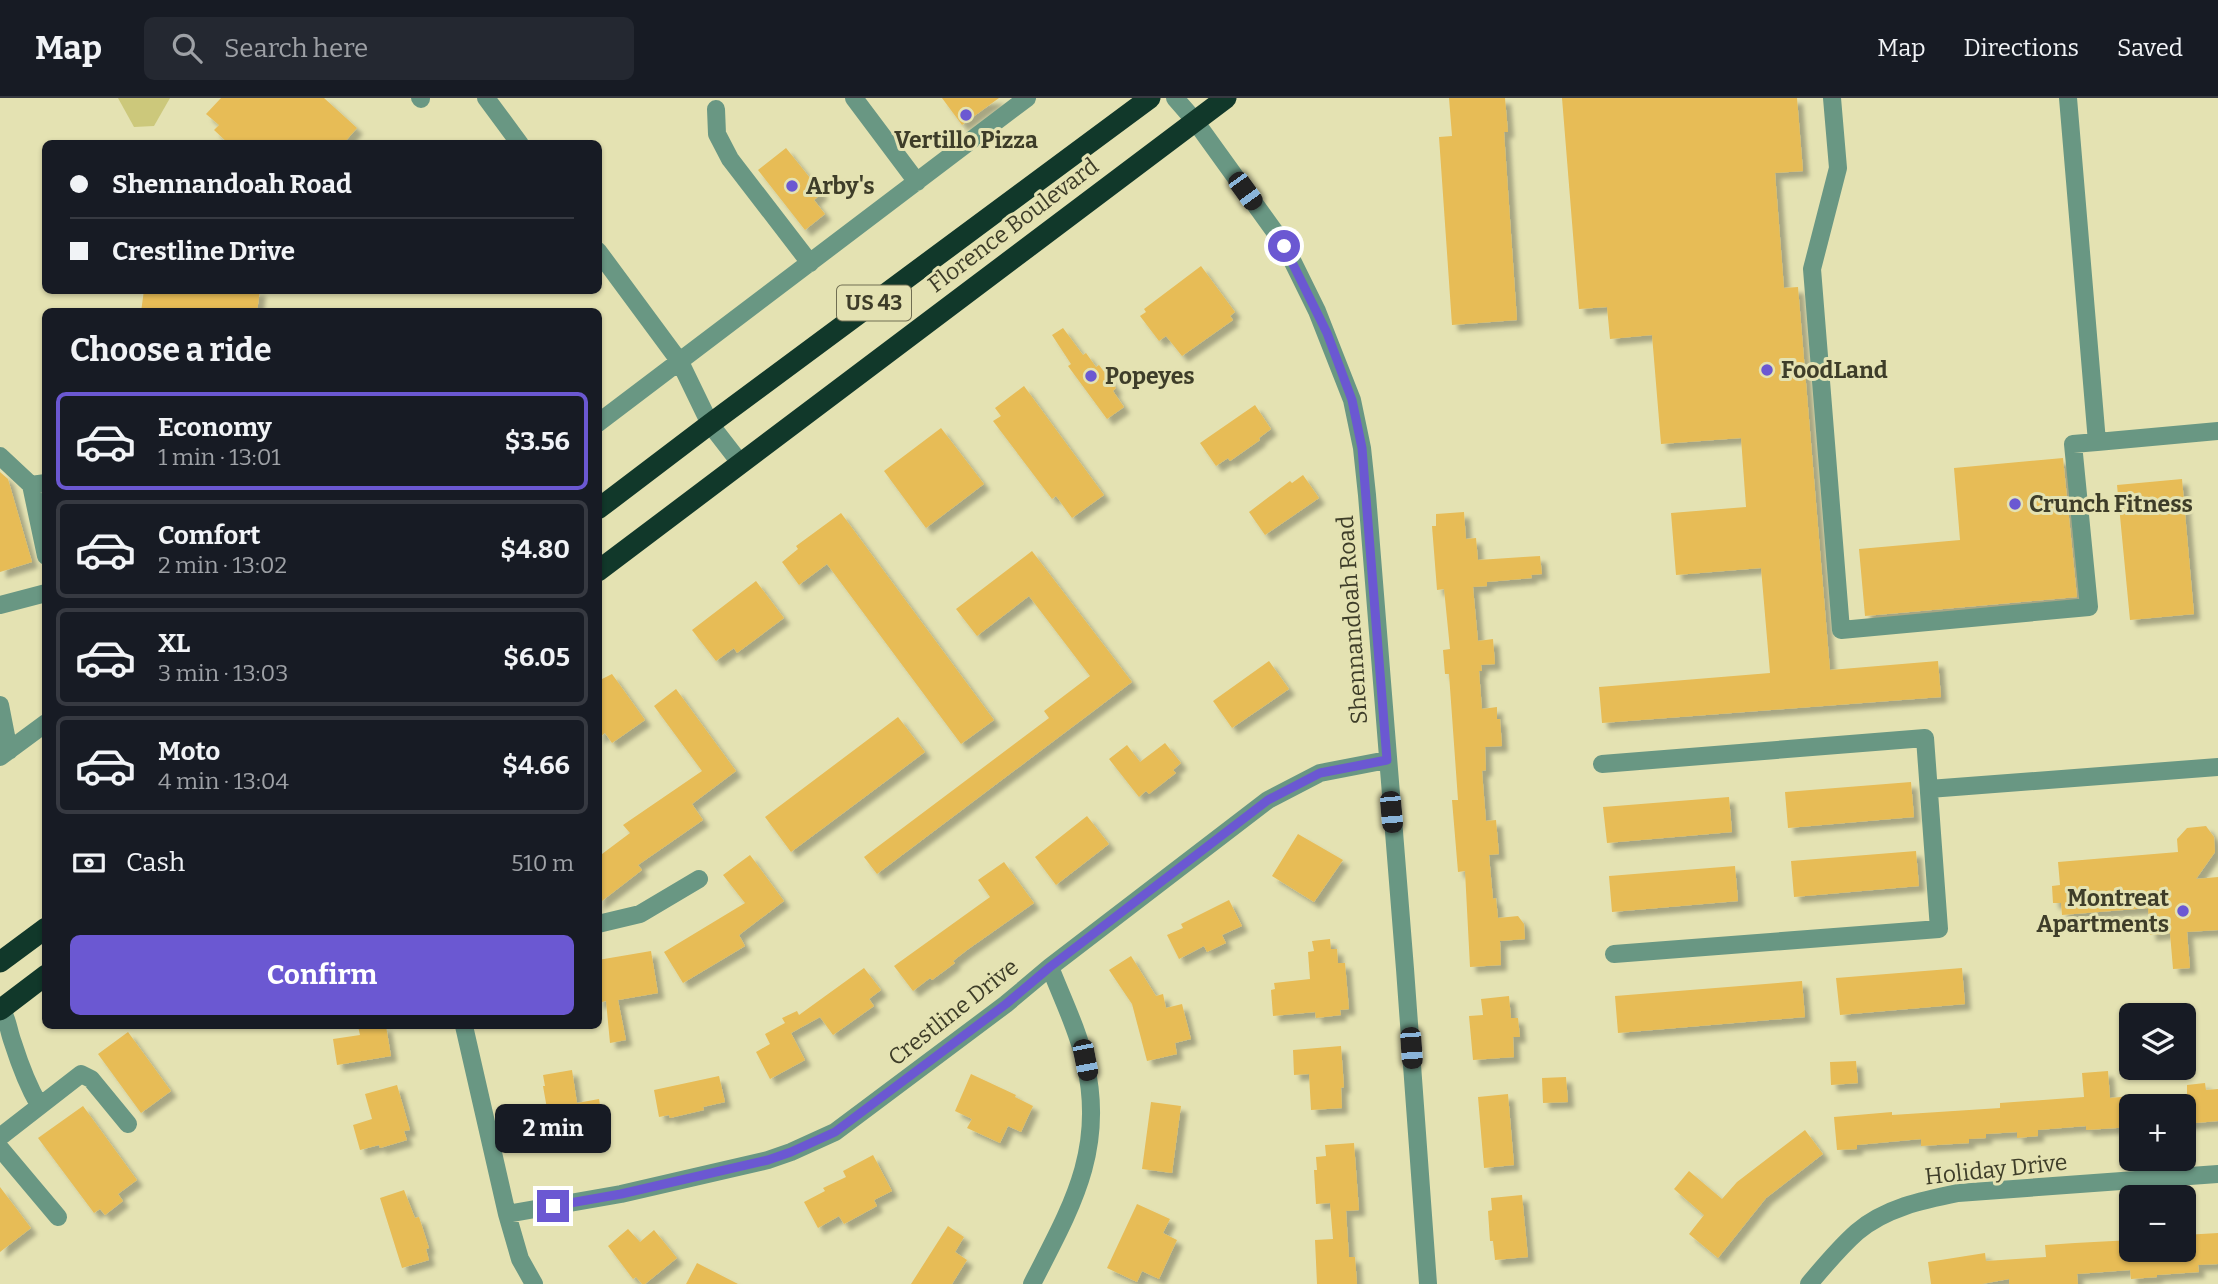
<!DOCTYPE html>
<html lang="en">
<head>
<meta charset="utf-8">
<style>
	:root { --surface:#171b24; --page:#242831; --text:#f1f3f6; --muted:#9ea1a6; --line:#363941; --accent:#6b58d2 }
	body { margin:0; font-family:Bitter,serif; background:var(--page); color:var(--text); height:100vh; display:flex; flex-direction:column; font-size:26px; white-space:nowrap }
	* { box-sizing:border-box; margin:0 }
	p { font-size:23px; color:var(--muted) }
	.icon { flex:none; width:38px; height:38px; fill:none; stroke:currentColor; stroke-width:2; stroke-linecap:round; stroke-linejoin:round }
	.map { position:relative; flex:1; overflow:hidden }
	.drawer { position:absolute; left:42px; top:210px; width:560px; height:721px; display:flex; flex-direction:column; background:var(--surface); border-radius:10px; box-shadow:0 2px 5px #0004 }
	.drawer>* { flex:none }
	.banner { position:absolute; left:42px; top:42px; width:560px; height:154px; border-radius:10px; box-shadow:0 2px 5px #0004; display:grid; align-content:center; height:154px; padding:0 28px; background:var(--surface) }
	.tools { position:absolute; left:2119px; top:905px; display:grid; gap:14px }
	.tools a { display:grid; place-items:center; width:77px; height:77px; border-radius:10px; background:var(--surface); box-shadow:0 2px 5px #0004; font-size:35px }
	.end { position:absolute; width:32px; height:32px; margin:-16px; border:9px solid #6b58d2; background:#fff; box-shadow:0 0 0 4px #fff }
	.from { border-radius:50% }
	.bubble { position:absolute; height:49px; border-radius:10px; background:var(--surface); box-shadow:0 2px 5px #0004; font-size:23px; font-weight:700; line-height:49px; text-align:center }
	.car { position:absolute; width:21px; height:42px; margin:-21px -10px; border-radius:9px; box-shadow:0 0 5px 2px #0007; background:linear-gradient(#222 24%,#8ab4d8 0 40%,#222 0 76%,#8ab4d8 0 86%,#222 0) }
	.banner b { display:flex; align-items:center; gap:24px; height:66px; font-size:26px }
	.banner b+b { border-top:2px solid var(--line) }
	.banner i { width:18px; height:18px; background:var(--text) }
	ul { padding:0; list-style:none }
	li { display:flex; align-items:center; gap:21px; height:98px; margin:0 14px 10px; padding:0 14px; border:4px solid var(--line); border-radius:10px }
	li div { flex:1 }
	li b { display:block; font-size:26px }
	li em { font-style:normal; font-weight:700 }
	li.on { border-color:var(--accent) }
	li>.icon { width:63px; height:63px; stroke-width:1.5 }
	h2 { padding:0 28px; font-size:32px; line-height:84px }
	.pay { display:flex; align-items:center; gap:18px; height:77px; padding:0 28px; font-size:26px }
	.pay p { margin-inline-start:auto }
	.cta { display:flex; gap:14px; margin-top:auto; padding:14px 28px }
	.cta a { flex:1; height:80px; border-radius:10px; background:var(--accent); color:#fff; font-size:28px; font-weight:700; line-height:80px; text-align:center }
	header { display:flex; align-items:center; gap:42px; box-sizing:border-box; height:98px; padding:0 35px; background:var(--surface); border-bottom:2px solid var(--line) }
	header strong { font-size:33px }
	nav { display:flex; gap:38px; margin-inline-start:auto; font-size:24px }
	.search { width:490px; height:63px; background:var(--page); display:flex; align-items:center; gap:18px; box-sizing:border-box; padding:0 24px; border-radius:10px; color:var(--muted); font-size:26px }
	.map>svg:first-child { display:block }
	.green { fill:#ccc87b }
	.building { fill:#e7bc57; filter:url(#shadow) }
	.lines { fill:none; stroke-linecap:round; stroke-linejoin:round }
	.minor { stroke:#699783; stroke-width:18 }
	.highway { stroke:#11382a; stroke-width:21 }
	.route { stroke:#6b58d2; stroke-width:9 }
	.poi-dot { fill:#6b58d2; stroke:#e4e2b2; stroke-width:2.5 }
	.labels { text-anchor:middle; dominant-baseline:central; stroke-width:6; stroke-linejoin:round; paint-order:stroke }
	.shield { fill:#e4e2b2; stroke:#706e52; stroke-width:2 }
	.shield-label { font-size:21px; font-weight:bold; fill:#3e3d29 }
	.poi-label { font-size:23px; font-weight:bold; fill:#3e3d29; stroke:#e4e2b2; text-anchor:start }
	.street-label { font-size:23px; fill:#3e3d29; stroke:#e4e2b2 }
</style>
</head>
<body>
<header>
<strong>Map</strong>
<div class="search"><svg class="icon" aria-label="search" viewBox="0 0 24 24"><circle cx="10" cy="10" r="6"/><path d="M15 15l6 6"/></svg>Search here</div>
<nav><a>Map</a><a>Directions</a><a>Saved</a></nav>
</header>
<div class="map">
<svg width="2218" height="1186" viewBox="0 0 2218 1186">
	<defs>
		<filter id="shadow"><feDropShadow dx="6" dy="6" stdDeviation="2" flood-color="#0004"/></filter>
	</defs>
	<rect width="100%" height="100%" fill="#e4e2b2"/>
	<!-- green -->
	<path class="green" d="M 118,0 L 170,0 L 154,28 L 134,29 Z"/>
	<!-- building -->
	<path class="building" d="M 221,0 L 324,0 L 357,30 L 343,46 L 229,46 L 214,32 L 219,27 L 206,16 Z
		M 942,0 L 999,0 L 962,27 Z
		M 1449,0 L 1505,0 L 1508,34 L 1504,34 L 1517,222 L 1452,227 L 1439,39 L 1452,38 Z
		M 1562,0 L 1797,0 L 1803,73 L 1775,75 L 1784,190 L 1798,189 L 1830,572 L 1938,563 L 1941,599 L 1602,625 L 1599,589 L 1770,575 L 1761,470 L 1676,477 L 1671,415 L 1746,409 L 1741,340 L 1661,346 L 1652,237 L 1610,241 L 1607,209 L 1579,211 Z
		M 786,50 L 822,95 L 814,102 L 825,116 L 805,132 L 758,72 Z
		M 1201,168 L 1235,214 L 1230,218 L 1233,222 L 1182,258 L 1166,238 L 1159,243 L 1140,218 L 1146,214 L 1144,211 Z
		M 144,192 L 260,192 L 257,214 L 141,214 Z
		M 1063,230 L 1083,257 L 1086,255 L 1096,269 L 1099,267 L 1116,290 L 1113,293 L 1124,309 L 1107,321 L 1068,268 L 1071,266 L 1052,237 Z
		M 1024,288 L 1104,397 L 1072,420 L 1056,398 L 1052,401 L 993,323 L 1001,318 L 995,310 Z
		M 1255,307 L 1271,331 L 1259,340 L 1260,342 L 1230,363 L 1228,360 L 1216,368 L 1200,345 Z
		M 941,330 L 984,386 L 926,430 L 884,373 Z
		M 2063,360 L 2077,499 L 1865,518 L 1859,451 L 1960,442 L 1954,370 Z
		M 0,374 L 8,381 L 32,464 L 0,474 Z
		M 1303,377 L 1319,400 L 1265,437 L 1249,414 L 1290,383 L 1292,385 Z
		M 2182,381 L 2194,516 L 2130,522 L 2117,387 Z
		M 1464,414 L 1466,441 L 1476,440 L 1478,462 L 1540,458 L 1542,476 L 1531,477 L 1532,480 L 1487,484 L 1487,488 L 1473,489 L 1478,543 L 1493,541 L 1495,566 L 1481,567 L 1482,573 L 1479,573 L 1482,611 L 1497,609 L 1497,621 L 1500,621 L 1502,648 L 1485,649 L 1486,672 L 1482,673 L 1486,723 L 1496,722 L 1499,756 L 1489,757 L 1493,801 L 1496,800 L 1498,820 L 1518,818 L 1524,826 L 1525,841 L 1500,843 L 1501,867 L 1470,869 L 1465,773 L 1458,774 L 1452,702 L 1458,702 L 1449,576 L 1445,576 L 1443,552 L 1450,551 L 1444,491 L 1437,492 L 1432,428 L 1436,428 L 1436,416 Z
		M 841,415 L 994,622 L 961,646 L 827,466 L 799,487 L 782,464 L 798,451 L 796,448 Z
		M 1032,453 L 1132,584 L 877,776 L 864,759 L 1049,620 L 1044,613 L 1090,578 L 1029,498 L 977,538 L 956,511 Z
		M 756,483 L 784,520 L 737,555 L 734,550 L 716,563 L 692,532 Z
		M 1269,563 L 1289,591 L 1232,630 L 1213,603 Z
		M 612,576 L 645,622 L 612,645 L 605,635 L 598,640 L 598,583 Z
		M 676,591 L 736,673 L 692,706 L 703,722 L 638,767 L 642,772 L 598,806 L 598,759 L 630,735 L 623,727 L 702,673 L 654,608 Z
		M 898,619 L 925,654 L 791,754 L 765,719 Z
		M 1165,645 L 1181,665 L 1173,672 L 1176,675 L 1149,696 L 1146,693 L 1139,699 L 1109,661 L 1127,647 L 1140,664 Z
		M 1911,684 L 1914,719 L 1788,730 L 1785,694 Z
		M 1729,699 L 1732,734 L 1607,745 L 1603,709 Z
		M 1087,718 L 1109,746 L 1056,787 L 1035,759 Z
		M 2206,728 L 2214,739 L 2215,754 L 2196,781 L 2218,779 L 2218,832 L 2187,834 L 2190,870 L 2173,871 L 2170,835 L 2150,837 L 2148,810 L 2062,817 L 2061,805 L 2053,805 L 2052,788 L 2060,787 L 2058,764 L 2178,754 L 2177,741 L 2187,730 Z
		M 1298,736 L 1343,762 L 1314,804 L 1272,778 Z
		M 1916,753 L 1919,788 L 1794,799 L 1791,763 Z
		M 750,757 L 784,803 L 739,837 L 745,848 L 683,885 L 664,854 L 745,805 L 723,777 Z
		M 1004,764 L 1034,805 L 967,852 L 953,863 L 955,865 L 932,882 L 930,880 L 913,893 L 894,868 L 990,799 L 978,782 Z
		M 1735,768 L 1738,803 L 1612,814 L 1609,778 Z
		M 1229,802 L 1242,828 L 1222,837 L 1226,845 L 1207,854 L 1204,848 L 1179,861 L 1167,837 L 1183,830 L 1181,826 Z
		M 1330,841 L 1331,851 L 1337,851 L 1338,865 L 1345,865 L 1349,911 L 1340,912 L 1341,917 L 1316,920 L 1315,914 L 1273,918 L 1271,892 L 1275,891 L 1274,885 L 1310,881 L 1308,854 L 1314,853 L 1312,843 Z
		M 651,853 L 658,895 L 618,902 L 626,942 L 610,945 L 606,903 L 598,905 L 598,862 Z
		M 1131,858 L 1156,898 L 1163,896 L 1166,910 L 1182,906 L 1191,941 L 1175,945 L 1177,956 L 1147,963 L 1132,906 L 1109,872 Z
		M 864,870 L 881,892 L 869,901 L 874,908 L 833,937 L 820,919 L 791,935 L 805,962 L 770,981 L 756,954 L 770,946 L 765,936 L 785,925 L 782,920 L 797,913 L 799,917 Z
		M 1962,870 L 1965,906 L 1840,917 L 1836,880 Z
		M 1802,883 L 1805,919 L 1618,935 L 1615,898 Z
		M 1509,898 L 1511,920 L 1518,920 L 1520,939 L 1513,939 L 1514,959 L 1473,962 L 1469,918 L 1483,917 L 1481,901 Z
		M 358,928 L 386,928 L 391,958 L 337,967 L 333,941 L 360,937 Z
		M 128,934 L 171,993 L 141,1015 L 98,956 Z
		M 1341,948 L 1344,989 L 1341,990 L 1342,1010 L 1311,1012 L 1309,976 L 1294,977 L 1293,952 Z
		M 1856,963 L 1858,985 L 1831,987 L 1830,964 Z
		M 572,972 L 577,1005 L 599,1001 L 603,1023 L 554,1032 L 552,1022 L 549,1022 L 543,988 L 545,988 L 543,977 Z
		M 2108,973 L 2110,1000 L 2132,998 L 2132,1029 L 2086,1032 L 2086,1028 L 2038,1032 L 2038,1038 L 2017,1040 L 2017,1034 L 1986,1036 L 1986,1040 L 1969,1041 L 1969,1045 L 1921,1048 L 1921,1041 L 1857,1047 L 1857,1051 L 1837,1052 L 1834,1019 L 1892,1014 L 1892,1017 L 2000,1010 L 2000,1005 L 2084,999 L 2082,975 Z
		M 971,976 L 1016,997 L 1015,999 L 1033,1008 L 1021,1034 L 1008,1028 L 1000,1045 L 967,1030 L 972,1021 L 955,1013 Z
		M 719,978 L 725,1004 L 703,1009 L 704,1012 L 670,1020 L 669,1017 L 659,1019 L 654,992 Z
		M 1566,979 L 1568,1004 L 1543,1005 L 1542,980 Z
		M 2205,985 L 2206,992 L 2218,991 L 2218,1023 L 2184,1026 L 2184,996 L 2187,996 L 2187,987 Z
		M 397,987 L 410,1032 L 404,1033 L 407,1042 L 380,1050 L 379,1047 L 360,1052 L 353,1027 L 372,1021 L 365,996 Z
		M 1508,996 L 1514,1067 L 1484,1070 L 1478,999 Z
		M 1151,1004 L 1181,1008 L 1172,1075 L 1142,1071 Z
		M 83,1008 L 137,1082 L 118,1096 L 123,1103 L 105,1117 L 100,1111 L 94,1115 L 38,1040 Z
		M 1805,1032 L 1823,1056 L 1766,1100 L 1718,1160 L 1689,1136 L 1704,1117 L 1674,1091 L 1689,1073 L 1722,1101 L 1737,1084 Z
		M 1354,1045 L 1359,1112 L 1346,1113 L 1349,1159 L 1355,1159 L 1357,1186 L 1317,1186 L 1315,1142 L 1333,1141 L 1330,1105 L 1316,1106 L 1314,1072 L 1317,1072 L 1316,1059 L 1326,1058 L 1325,1047 Z
		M 873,1057 L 892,1093 L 874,1102 L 877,1108 L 844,1126 L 839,1118 L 818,1130 L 804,1104 L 825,1093 L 823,1090 L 846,1079 L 843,1073 Z
		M 0,1089 L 31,1130 L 0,1154 Z
		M 404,1092 L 415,1120 L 419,1119 L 429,1150 L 426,1151 L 429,1162 L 402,1170 L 380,1100 Z
		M 1522,1097 L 1528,1159 L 1495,1162 L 1493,1143 L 1490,1143 L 1488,1113 L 1492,1112 L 1491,1100 Z
		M 1137,1106 L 1170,1121 L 1163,1135 L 1177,1142 L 1159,1181 L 1142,1173 L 1137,1184 L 1107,1170 Z
		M 948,1128 L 964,1139 L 955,1154 L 967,1162 L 952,1186 L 911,1186 Z
		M 628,1131 L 640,1144 L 654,1132 L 677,1160 L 645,1186 L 642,1186 L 636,1179 L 633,1181 L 608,1148 Z
		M 2218,1135 L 2218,1166 L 2198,1167 L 2199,1174 L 2157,1177 L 2157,1179 L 2131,1181 L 2130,1172 L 2077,1176 L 2078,1186 L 2009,1186 L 2009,1181 L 1982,1186 L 1931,1186 L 1928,1164 L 1985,1155 L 1986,1163 L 2046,1159 L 2045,1147 L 2075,1145 L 2132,1142 L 2132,1152 L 2184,1152 L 2184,1137 Z
		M 697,1165 L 738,1186 L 686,1186 Z"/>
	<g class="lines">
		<!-- minor -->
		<path class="minor" d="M 420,0 L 421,1
			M 486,0 L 520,46
			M 854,0 L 917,84
			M 1175,0 L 1195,23 L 1285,148 L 1317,213 L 1352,302 L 1362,350 L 1367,397 L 1405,871 L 1428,1186
			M 1832,0 L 1838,70 L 1812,171 L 1841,532 L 2089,509 L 2073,346 L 2097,344
			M 2068,0 L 2097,344 L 2218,333
			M 716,11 L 717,36 L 730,61 L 810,165
			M 598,153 L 680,264 L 710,326 L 741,366
			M 598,325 L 1027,0
			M 0,358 L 31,387
			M 46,385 L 31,387 L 46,458
			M 0,507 L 46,495
			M 0,607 L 9,653
			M 0,659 L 46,625
			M 1602,666 L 1925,640 L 1939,831 L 1614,856
			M 1929,691 L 2218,669
			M 598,826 L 640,816 L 699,781
			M 0,909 C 8,920 8,932 13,945 C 20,967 28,988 39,1007
			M 464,928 L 507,1116 L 520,1161 L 534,1186
			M 0,1039 L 81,976 L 91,981 L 128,1026
			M 0,1050 L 58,1119
			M 507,1116 L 621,1096 L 768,1062 L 791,1054 L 835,1034 L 1006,906 L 1050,869 L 1268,702 L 1320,675 L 1387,662
			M 1032,1186 C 1070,1111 1106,1053 1085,964 C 1078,932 1062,900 1050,869
			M 1809,1186 C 1824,1168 1840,1149 1857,1134 C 1885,1110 1923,1102 1958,1095 L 2218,1076"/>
		<!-- highway -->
		<path class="highway" d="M 598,411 L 710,326 L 1150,0
			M 598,473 L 1226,0
			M 0,864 L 46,830
			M 0,912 L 46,877"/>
	</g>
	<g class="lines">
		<!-- route -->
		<path class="route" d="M 553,1108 L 621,1096 L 768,1062 L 791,1054 L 835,1034 L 1006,906 L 1050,869 L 1268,702 L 1320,675 L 1387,662 L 1362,350 L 1352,302 L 1327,235 L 1284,148"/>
	</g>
	<!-- markers -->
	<g class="poi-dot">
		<circle cx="966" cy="17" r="7"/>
		<circle cx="792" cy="88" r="7"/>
		<circle cx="1767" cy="272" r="7"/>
		<circle cx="1091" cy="278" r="7"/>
		<circle cx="2015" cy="406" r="7"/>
		<circle cx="2183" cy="813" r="7"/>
	</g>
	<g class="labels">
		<!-- shield labels -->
		<rect class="shield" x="837" y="187.5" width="74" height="35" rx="5"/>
		<g class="shield-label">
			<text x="874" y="205">US 43</text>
		</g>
		<!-- poi labels -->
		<g class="poi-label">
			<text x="966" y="42" text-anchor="middle">Vertillo Pizza</text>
			<text x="806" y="88">Arby's</text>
			<text x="1781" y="272">FoodLand</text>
			<text x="1105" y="278">Popeyes</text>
			<text x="2029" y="406">Crunch Fitness</text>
			<text x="2169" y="800" text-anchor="end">Montreat<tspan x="2169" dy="26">Apartments</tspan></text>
		</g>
		<!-- street labels -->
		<g class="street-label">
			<text transform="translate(1013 127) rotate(-37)">Florence Boulevard</text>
			<text transform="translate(1352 522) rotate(-94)">Shennandoah Road</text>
			<text transform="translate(953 914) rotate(-38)">Crestline Drive</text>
			<text transform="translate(1996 1071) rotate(-6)">Holiday Drive</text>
		</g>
	</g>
</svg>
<div class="tools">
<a><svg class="icon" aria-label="layers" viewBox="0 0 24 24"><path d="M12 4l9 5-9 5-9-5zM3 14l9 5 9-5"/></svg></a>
<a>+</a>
<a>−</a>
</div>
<i class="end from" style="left:1284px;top:148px"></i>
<i class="end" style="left:553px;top:1108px"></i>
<div class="bubble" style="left:495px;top:1006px;width:116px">2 min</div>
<i class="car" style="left:1245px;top:93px;rotate:144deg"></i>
<i class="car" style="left:1391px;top:714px;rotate:175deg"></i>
<i class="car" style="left:1411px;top:950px;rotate:176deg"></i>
<i class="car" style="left:1085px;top:962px;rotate:169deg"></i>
<div class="banner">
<b><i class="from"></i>Shennandoah Road</b>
<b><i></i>Crestline Drive</b>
</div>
<section class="drawer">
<h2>Choose a ride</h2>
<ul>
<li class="on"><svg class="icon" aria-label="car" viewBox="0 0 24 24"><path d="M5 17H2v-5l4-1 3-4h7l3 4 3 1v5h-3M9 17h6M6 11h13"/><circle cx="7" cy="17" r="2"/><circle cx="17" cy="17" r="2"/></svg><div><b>Economy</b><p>1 min · 13:01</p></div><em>$3.56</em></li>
<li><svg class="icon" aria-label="car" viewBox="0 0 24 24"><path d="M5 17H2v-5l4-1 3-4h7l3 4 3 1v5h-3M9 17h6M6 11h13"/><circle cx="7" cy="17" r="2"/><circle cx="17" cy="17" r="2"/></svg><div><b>Comfort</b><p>2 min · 13:02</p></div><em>$4.80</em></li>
<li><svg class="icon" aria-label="car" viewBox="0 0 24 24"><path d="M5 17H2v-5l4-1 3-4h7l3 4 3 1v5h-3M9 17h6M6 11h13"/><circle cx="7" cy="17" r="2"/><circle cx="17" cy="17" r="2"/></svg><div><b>XL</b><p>3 min · 13:03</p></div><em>$6.05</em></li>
<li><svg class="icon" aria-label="car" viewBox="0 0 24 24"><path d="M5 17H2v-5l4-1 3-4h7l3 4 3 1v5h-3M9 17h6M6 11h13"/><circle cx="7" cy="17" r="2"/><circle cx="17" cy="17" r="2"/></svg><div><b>Moto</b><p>4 min · 13:04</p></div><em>$4.66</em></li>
</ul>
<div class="pay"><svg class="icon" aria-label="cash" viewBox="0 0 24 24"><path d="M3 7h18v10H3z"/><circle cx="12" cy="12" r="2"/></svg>Cash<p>510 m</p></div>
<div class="cta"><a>Confirm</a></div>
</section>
</div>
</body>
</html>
